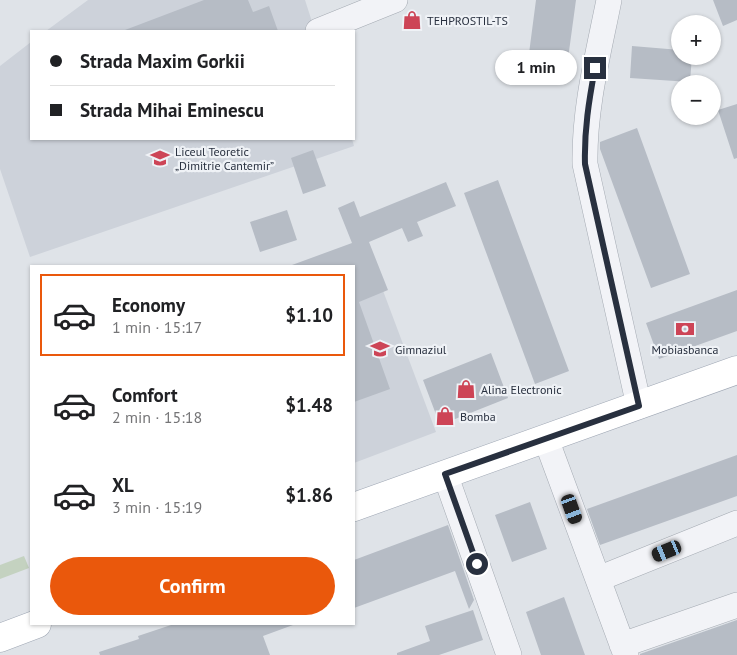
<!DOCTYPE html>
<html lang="en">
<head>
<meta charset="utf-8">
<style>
	:root { --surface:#fff; --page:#f6f6f6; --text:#202124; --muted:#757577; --line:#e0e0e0; --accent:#ea580c }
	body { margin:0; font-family:"PT Sans",sans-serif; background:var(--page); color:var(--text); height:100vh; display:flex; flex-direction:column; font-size:19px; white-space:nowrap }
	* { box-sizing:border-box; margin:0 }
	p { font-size:16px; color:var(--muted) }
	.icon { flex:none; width:28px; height:28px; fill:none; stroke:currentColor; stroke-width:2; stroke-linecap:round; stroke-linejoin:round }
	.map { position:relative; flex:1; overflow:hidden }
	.panel { position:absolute; left:30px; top:265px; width:325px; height:360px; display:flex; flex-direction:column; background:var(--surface); border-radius:0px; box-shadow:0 1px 4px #0004 }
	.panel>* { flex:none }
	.hud { position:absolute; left:30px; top:30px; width:325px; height:110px; border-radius:0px; box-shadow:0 1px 4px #0004; display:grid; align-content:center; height:110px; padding:0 20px; background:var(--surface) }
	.fabs { position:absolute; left:671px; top:15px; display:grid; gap:10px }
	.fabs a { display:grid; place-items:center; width:50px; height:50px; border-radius:50%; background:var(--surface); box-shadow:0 1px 4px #0004; font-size:25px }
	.end { position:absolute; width:22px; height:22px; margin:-11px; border:6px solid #28303f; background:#fff; box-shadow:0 0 0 2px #fff }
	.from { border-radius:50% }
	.bubble { position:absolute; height:35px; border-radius:18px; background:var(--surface); box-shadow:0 1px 4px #0004; font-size:16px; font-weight:800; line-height:35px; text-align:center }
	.car { position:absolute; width:15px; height:30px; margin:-15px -8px; border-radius:6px; box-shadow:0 0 4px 1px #0007; background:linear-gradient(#222 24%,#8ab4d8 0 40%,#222 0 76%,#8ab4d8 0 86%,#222 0) }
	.hud b { display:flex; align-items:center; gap:18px; height:48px; font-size:19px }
	.hud b+b { border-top:1px solid var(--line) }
	.hud i { width:12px; height:12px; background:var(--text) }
	ul { padding:9px 0 0; list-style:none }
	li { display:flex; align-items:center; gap:15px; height:82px; margin:0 10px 8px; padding:0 10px; border:2px solid transparent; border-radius:0px }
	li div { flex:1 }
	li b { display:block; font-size:19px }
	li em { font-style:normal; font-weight:800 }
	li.current { border-color:var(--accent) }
	li>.icon { width:45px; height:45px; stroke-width:1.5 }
	.cta { display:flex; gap:10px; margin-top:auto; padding:10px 20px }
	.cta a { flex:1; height:58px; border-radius:30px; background:var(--accent); color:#fff; font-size:20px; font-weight:800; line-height:58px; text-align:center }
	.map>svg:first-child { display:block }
	.built { fill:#cdd2da }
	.green { fill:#c4d2c0 }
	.building { fill:#b6bcc5 }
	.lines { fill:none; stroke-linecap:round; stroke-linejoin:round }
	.minor-casing { stroke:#a4aab2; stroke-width:26 }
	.major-casing { stroke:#9fa7b4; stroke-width:29 }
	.minor { stroke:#f2f3f7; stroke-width:25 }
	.major { stroke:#fff; stroke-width:28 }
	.route { stroke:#28303f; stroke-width:6 }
	.labels { text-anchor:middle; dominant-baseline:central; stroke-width:4.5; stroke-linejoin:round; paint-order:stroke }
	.poi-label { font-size:12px; fill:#28303f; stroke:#eff2f6; text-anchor:start }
</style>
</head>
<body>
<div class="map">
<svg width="737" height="655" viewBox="0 0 737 655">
	<rect width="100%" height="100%" fill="#dfe3e8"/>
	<!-- built -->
	<path class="built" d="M 88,0 L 305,0 L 315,31 L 46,31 Z
		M 31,42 L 31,139 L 352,139 L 354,146 L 30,257 L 0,169 L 0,66 Z
		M 367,248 L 436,432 L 354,463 L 354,266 L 318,266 Z"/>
	<!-- green -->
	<path class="green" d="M 24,556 L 29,568 L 0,579 L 0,565 Z"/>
	<!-- building -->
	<path class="building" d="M 204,0 L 248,0 L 253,12 L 269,6 L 278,31 L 125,31 L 125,30 Z
		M 536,0 L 576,0 L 567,66 L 528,61 Z
		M 713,0 L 737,0 L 737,20 L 723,26 Z
		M 632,46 L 680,50 L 680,56 L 692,56 L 690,82 L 630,78 Z
		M 737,104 L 737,158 L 734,159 L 718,110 Z
		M 637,128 L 690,274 L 651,288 L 600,149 L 600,142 Z
		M 313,150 L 326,186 L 303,194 L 291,158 Z
		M 498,180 L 569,371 L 535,384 L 464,193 Z
		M 446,182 L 456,206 L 417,222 L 423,236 L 408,242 L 402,228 L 369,242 L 388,290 L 359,302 L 390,389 L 354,402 L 354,266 L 293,266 L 292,265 L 352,243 L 338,208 L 354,201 L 360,217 Z
		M 287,210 L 297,240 L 260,252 L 250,222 Z
		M 737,290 L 737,331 L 659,359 L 646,323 Z
		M 491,353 L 508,398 L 440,425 L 423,380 Z
		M 737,455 L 737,496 L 600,545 L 587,509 Z
		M 530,502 L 547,549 L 512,562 L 495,515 Z
		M 448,525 L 474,600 L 469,609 L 455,571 L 354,608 L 354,560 Z
		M 564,597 L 585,655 L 541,655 L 526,612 Z
		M 473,610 L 483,640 L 439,655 L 397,655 L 397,653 L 430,641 L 425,626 Z
		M 737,620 L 737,655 L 640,655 L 640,654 Z
		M 174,624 L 293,624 L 293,625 L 263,636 L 270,655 L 100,655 L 99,652 L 139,639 L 138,636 Z"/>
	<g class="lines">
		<!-- minor casing -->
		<g class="minor-casing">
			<path id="minor" d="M 609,0 C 598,55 584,108 585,164 L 639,406
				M 318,31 L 395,0
				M 546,439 L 626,655
				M 445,474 L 509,655
				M 598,579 L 737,523
				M 622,645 L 737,605"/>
		</g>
		<!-- major casing -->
		<g class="major-casing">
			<path id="major" d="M 354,507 L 737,370
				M 0,638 L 37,624"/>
		</g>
		<!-- minor -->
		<use href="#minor" class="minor"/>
		<!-- major -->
		<use href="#major" class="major"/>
	</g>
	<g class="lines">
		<!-- route -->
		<path class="route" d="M 477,564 L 445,474 L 639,406 L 585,164 C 584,131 589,100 595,68"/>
	</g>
	<!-- icons -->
	<defs>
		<g id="shop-bare" transform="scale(1.5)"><path d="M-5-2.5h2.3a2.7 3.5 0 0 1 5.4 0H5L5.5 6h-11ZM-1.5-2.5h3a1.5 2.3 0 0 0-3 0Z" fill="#cd4456" stroke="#eff2f6" stroke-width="2.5" paint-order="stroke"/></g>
		<g id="school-bare" transform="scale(1.5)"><path d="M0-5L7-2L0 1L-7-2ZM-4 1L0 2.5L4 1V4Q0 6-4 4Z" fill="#cd4456" stroke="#eff2f6" stroke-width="2.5" paint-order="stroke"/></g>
		<g id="bank-bare" transform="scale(1.5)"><path d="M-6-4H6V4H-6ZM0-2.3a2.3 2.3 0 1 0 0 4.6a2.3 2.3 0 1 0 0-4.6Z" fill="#cd4456" stroke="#eff2f6" stroke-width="2.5" paint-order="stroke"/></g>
	</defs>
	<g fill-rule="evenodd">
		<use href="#shop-bare" x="412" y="20"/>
		<use href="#school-bare" x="160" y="158"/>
		<use href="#bank-bare" x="685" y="329"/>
		<use href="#school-bare" x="380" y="349"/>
		<use href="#shop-bare" x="466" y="389"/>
		<use href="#shop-bare" x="445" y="416"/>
	</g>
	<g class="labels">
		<!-- poi labels -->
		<g class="poi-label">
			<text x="427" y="20">TEHPROSTIL-TS</text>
			<text x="175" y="151">Liceul Teoretic<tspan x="175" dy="14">„Dimitrie Cantemir”</tspan></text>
			<text x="395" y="349">Gimnaziul</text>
			<text x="685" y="349" text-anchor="middle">Mobiasbanca</text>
			<text x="481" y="389">Alina Electronic</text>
			<text x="460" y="416">Bomba</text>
		</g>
	</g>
</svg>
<div class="fabs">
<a>+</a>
<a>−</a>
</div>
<i class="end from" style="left:477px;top:564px"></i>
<i class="end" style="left:595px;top:68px"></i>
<div class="bubble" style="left:495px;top:50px;width:82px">1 min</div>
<i class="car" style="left:572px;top:509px;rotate:160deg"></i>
<i class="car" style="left:667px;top:551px;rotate:248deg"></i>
<div class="hud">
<b><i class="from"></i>Strada Maxim Gorkii</b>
<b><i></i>Strada Mihai Eminescu</b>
</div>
<section class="panel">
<ul>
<li class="current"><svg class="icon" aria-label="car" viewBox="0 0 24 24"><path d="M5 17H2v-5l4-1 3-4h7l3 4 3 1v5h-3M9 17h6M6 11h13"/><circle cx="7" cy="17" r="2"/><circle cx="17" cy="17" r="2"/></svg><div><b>Economy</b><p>1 min · 15:17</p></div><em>$1.10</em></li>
<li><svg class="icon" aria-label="car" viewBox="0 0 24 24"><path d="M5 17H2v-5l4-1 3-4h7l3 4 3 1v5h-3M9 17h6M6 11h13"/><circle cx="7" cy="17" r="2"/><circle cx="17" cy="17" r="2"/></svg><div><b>Comfort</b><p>2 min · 15:18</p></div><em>$1.48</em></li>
<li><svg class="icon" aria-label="car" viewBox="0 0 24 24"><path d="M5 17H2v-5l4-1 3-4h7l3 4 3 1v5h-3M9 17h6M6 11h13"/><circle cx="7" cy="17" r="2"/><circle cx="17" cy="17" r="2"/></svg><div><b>XL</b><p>3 min · 15:19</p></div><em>$1.86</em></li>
</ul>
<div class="cta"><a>Confirm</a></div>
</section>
</div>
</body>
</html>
